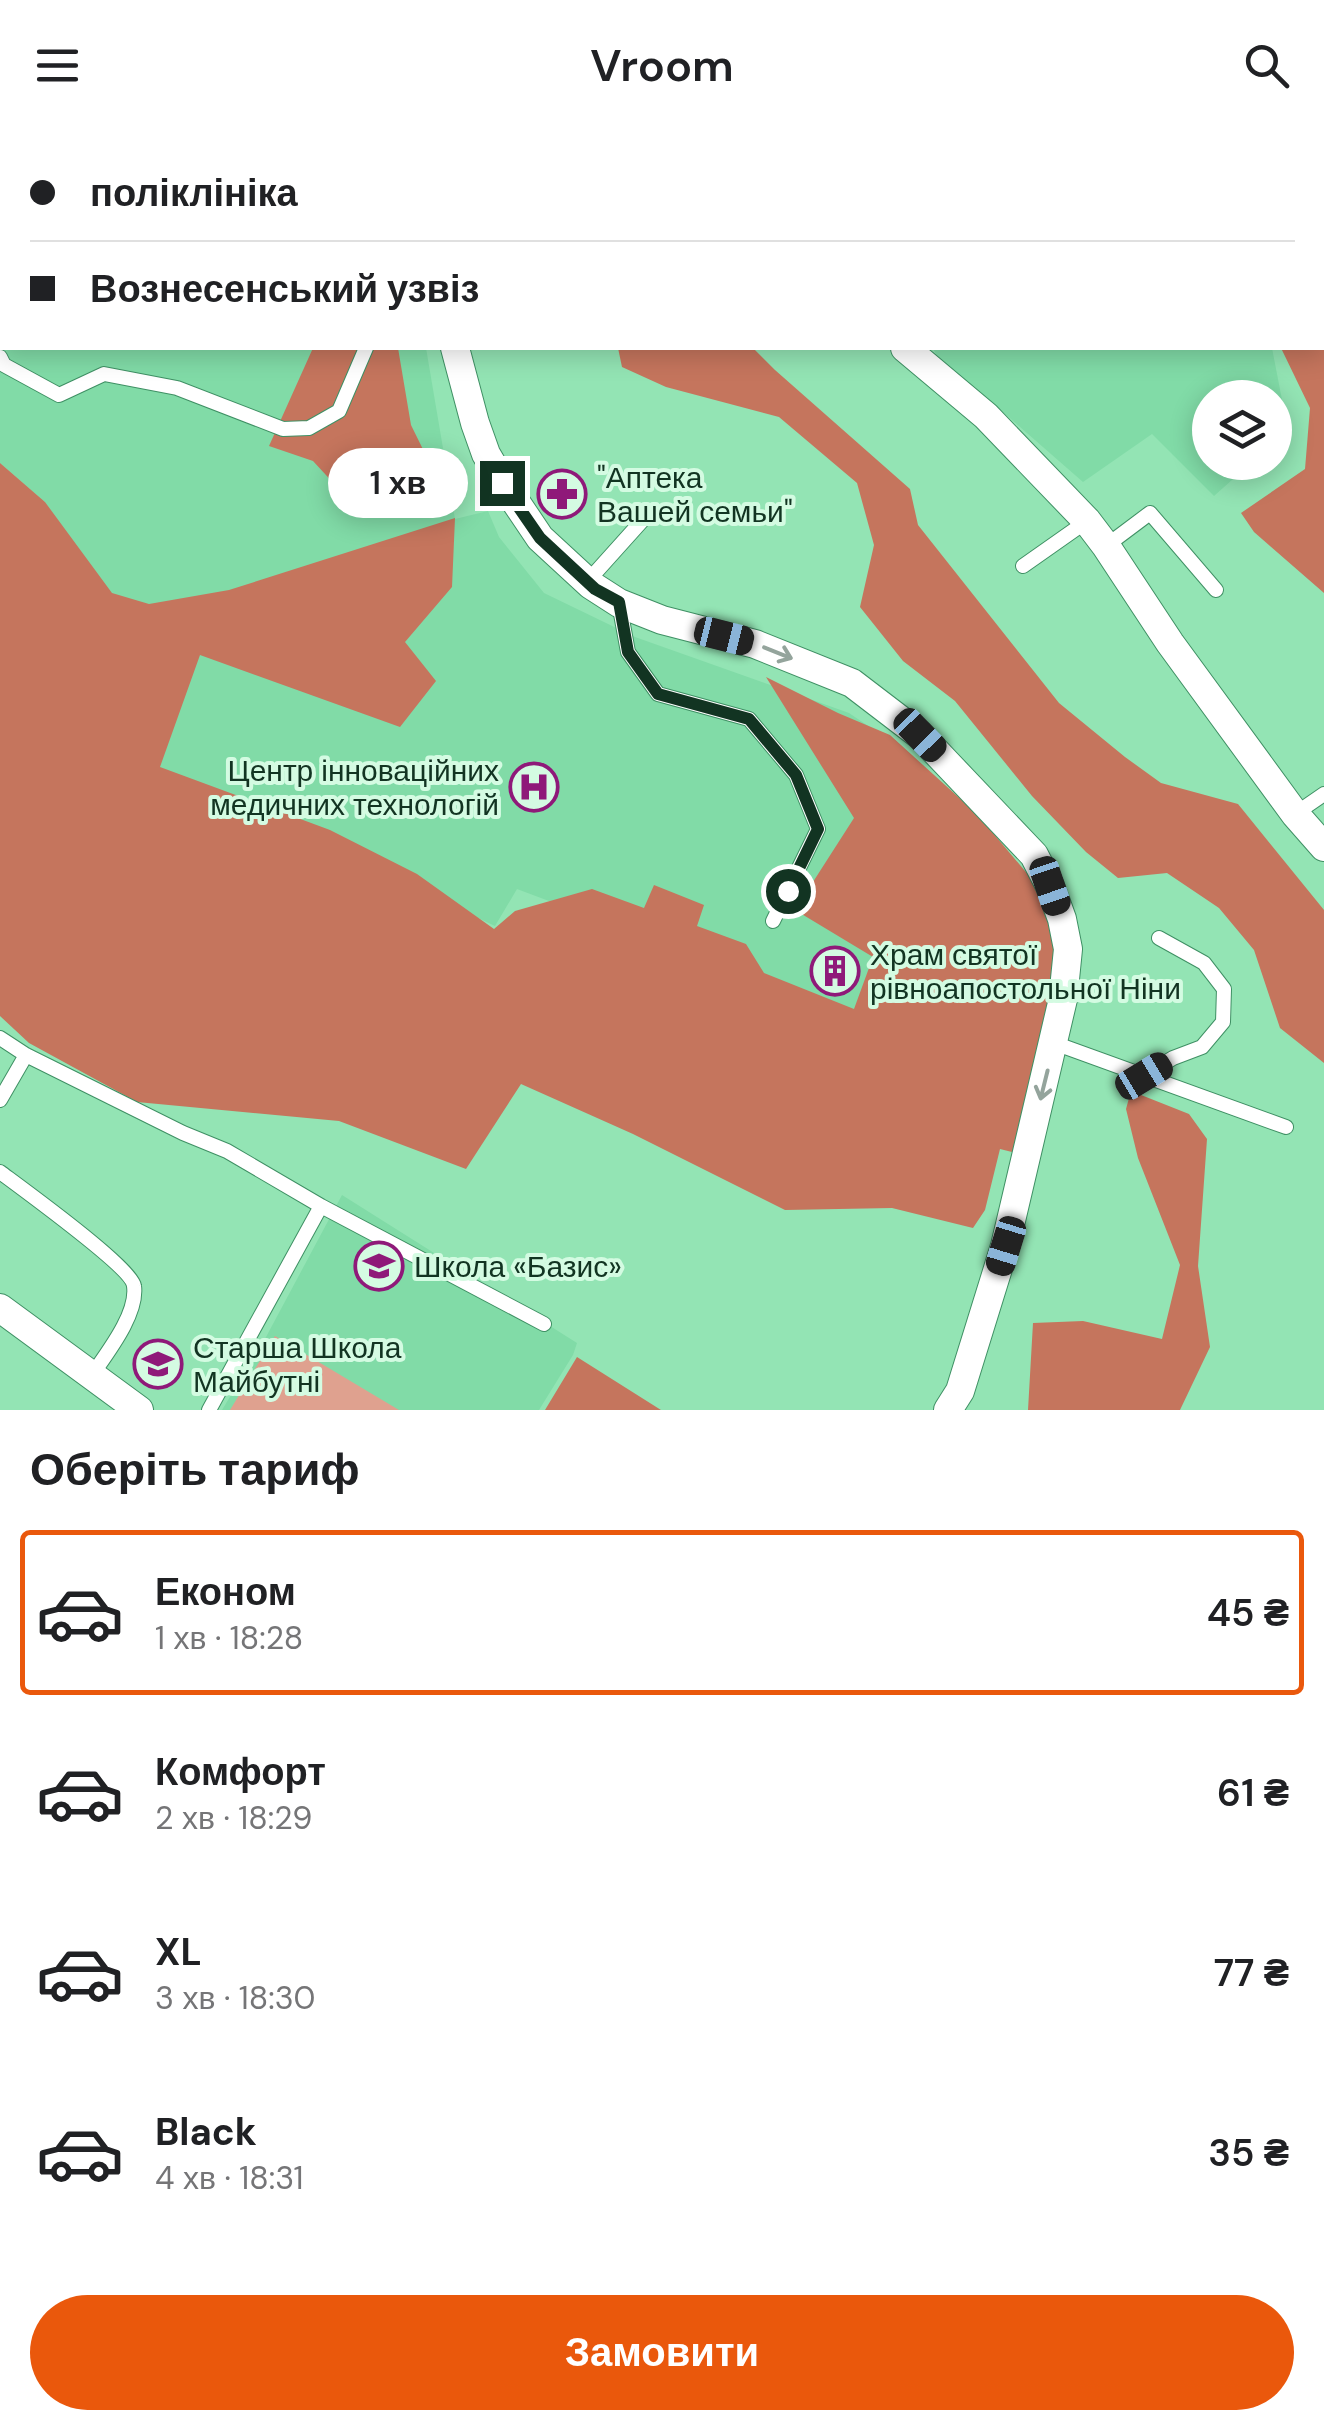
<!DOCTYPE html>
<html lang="uk">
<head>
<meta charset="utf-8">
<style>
	:root { --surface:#fff; --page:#f6f6f6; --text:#202124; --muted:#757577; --line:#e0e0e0; --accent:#ea580c }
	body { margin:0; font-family:"DM Sans",sans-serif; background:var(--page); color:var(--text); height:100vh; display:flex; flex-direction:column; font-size:38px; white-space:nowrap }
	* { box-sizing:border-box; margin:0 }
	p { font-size:32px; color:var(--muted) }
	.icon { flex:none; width:55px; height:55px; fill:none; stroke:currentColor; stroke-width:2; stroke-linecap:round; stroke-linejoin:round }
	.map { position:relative; height:1280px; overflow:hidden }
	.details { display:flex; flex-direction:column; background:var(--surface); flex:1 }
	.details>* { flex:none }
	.banner { position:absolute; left:0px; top:0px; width:1325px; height:220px; box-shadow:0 5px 25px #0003; display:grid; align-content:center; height:220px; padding:0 30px; background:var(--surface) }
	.buttons { position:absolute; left:1192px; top:250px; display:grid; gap:20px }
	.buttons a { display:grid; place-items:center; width:100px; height:100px; border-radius:50%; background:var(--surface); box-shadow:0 5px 25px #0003; font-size:50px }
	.end { position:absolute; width:45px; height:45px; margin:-22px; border:12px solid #123422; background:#fff; box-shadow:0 0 0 5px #fff }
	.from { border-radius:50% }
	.bubble { position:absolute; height:70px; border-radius:35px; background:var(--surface); box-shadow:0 5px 25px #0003; font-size:32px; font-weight:600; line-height:70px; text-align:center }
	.car { position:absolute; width:30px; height:60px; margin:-30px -15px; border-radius:12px; box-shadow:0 0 8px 2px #0007; background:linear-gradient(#222 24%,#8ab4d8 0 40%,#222 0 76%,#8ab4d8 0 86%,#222 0) }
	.banner b { display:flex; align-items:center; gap:35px; height:95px; font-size:38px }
	.banner b+b { border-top:2px solid var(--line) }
	.banner i { width:25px; height:25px; background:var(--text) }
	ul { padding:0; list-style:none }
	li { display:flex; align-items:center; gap:30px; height:165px; margin:0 20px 15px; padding:0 10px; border:5px solid transparent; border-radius:10px }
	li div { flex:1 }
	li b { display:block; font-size:38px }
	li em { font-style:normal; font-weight:600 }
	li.current { border-color:var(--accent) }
	li>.icon { width:90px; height:90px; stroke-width:1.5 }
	h2 { padding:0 30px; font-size:45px; line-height:120px }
	.button { display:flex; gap:20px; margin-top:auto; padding:20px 30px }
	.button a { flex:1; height:115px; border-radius:60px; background:var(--accent); color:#fff; font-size:40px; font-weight:600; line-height:115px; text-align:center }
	header { display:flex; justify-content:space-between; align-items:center; height:130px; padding:0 30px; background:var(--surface); font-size:45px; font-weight:600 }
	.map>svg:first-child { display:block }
	.built { fill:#81dba7 }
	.green { fill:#dfa18f }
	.forest { fill:#c5755d }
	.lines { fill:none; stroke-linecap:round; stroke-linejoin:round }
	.lane-casing { stroke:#3f9064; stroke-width:16 }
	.street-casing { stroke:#3f9064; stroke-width:30 }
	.lane { stroke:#fff; stroke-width:14 }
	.street { stroke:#fff; stroke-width:28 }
	.oneway { stroke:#94a49c }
	.route { stroke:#123422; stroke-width:12 }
	.labels { text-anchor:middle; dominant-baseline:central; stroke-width:8; stroke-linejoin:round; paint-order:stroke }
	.poi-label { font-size:30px; fill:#123422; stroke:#d4fbe2; text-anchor:start }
</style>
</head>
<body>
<header><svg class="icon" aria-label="menu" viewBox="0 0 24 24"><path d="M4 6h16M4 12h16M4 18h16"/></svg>Vroom<svg class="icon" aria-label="search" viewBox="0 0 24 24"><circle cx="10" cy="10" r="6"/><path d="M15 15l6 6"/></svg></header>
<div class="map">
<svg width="1324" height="1280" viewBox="0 0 1324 1280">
	<rect width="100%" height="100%" fill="#93e4b4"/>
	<!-- built -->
	<path class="built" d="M 0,0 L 384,0 L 384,2 L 2,2 L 2,218 L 426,218 L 455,389 L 488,381 L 499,407 L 544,463 L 635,507 L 849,583 L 889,610 L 908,906 L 517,759 L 495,796 L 335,720 L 78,646 L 45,372 L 0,333 Z
		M 933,218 L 1272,218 L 1283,275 L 1275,290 L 1275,268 L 1210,268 L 1210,332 L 1251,333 L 1214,366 L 1152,304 L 1083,352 L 1003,282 L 938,229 Z
		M 342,1065 L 577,1213 L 573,1225 L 539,1280 L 222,1280 L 266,1207 Z"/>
	<!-- green -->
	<path class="green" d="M 275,1206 L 399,1280 L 230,1280 Z"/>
	<!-- forest -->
	<path class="forest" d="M 472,0 L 1165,0 L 1166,2 L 473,2 Z
		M 1323,38 L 1324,39 L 1324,463 L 1254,402 L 1241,383 L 1305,339 L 1310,278 L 1281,218 L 1322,218 Z
		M 313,218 L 398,218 L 411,295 L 442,358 L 442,375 L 429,381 L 420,367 L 402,360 L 389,367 L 376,382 L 350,371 L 313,331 L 269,316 Z
		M 618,218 L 753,218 L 775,240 L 910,359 L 918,395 L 1059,573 L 1125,627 L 1161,653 L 1238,674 L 1324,780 L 1324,933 L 1280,898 L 1254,820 L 1219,778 L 1167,743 L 1118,748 L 1086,722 L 1032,666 L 955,571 L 903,531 L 860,477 L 874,415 L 857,353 L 779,287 L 666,257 L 622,237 Z
		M 0,333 L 45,372 L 112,463 L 149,474 L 229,460 L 455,388 L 452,457 L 405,512 L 436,551 L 400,597 L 200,525 L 160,637 L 330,700 L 417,744 L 494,799 L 515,781 L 592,759 L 644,778 L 654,755 L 704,775 L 697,796 L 746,814 L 764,843 L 854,879 L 873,827 L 795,780 L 854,688 L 766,547 L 838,583 L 890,605 L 977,684 L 1036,754 L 1052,788 L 1056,823 L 1049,891 L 1016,1023 L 1000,1019 L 985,1080 L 973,1098 L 892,1078 L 785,1080 L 633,1004 L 521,954 L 466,1039 L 339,991 L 137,972 L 29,913 L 0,886 Z
		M 1131,961 L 1189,984 L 1207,1009 L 1198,1136 L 1210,1217 L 1180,1280 L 1028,1280 L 1033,1193 L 1083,1191 L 1162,1209 L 1180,1135 L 1138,1028 L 1126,979 Z
		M 577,1227 L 661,1280 L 545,1280 Z"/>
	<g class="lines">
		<!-- lane casing -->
		<g class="lane-casing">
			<path id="lane" d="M 334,0 L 334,2
				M 0,227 L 4,235 L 59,265 L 104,244 L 177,258 L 283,299 L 309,298 L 339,281 L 366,218
				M 1106,416 L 1150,383 L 1216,460
				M 1023,436 L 1087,391
				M 587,452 L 649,383
				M 619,473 L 628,522 L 658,564 L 749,589 L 796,645 L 818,699 L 773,791
				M 1295,684 L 1324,664
				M 0,908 L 26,925 L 183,1003 L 227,1021 L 321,1076 L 544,1194
				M 1054,913 L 1286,997
				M 1145,945 L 1173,928 L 1202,917 L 1223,892 L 1224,859 L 1204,833 L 1159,808
				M 0,970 L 26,925
				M 0,1042 C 20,1057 132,1138 134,1156 C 138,1184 107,1223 92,1245
				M 209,1280 L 321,1076"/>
		</g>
		<!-- street casing -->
		<g class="street-casing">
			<path id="street" d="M 400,0 L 401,2
				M 455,218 L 475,293 L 486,324 L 503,353 L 540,408 L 591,455 L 619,473 L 662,490 L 755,514 L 852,553 L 920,605 L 1034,725 L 1050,756 L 1062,789 L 1068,819 L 1063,869 L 1005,1116 L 960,1261 L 948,1280
				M 905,218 L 986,286 L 1087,391 L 1106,416 L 1170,513 L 1295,684 L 1324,717
				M 0,1178 L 139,1280"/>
		</g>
		<!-- lane -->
		<use href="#lane" class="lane"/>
		<!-- street -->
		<use href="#street" class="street"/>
	</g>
	<!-- one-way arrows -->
	<defs><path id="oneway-shaft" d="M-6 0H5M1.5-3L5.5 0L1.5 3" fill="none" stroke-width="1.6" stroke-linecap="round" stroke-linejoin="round" transform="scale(2.5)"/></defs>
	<g class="oneway">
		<use href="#oneway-shaft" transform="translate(778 523) rotate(22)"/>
		<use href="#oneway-shaft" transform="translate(1044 955) rotate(104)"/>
	</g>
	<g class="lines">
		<!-- route -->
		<path class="route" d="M 502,353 L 540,408 L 595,459 L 619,472 L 628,522 L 658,564 L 749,589 L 796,645 L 818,699 L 788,761"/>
	</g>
	<!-- icons -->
	<defs>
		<g id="pharmacy-ring" transform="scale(2.5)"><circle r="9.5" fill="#d4fbe2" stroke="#8f1979" stroke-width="1.5"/><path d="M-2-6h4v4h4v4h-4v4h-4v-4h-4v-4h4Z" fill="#8f1979"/></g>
		<g id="hospital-ring" transform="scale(2.5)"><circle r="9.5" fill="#d4fbe2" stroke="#8f1979" stroke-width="1.5"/><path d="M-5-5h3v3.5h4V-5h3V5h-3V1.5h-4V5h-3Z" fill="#8f1979"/></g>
		<g id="building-ring" transform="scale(2.5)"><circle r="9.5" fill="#d4fbe2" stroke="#8f1979" stroke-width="1.5"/><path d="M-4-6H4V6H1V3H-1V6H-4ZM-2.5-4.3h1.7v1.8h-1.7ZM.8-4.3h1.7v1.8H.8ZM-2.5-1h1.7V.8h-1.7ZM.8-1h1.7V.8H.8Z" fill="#8f1979"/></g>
		<g id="school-ring" transform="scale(2.5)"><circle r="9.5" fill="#d4fbe2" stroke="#8f1979" stroke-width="1.5"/><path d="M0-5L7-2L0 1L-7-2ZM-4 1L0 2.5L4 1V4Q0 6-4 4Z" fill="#8f1979"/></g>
	</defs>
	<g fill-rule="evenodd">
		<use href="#pharmacy-ring" x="562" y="364"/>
		<use href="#hospital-ring" x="534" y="657"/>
		<use href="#building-ring" x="835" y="841"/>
		<use href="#school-ring" x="379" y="1136"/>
		<use href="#school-ring" x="158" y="1234"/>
	</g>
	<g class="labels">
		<!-- poi labels -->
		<g class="poi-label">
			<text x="597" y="347">"Аптека<tspan x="597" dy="34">Вашей семьи"</tspan></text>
			<text x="499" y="640" text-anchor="end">Центр інноваційних<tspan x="499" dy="34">медичних технологій</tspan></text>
			<text x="870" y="824">Храм святої<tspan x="870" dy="34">рівноапостольної Ніни</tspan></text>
			<text x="414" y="1136">Школа «Базис»</text>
			<text x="193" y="1217">Старша Школа<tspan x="193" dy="34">Майбутні</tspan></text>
		</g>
	</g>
</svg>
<div class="buttons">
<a><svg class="icon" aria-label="layers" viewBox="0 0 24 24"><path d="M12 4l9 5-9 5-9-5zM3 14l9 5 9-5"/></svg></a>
</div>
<i class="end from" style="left:788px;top:761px"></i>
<i class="end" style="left:502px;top:353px"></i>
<div class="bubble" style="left:328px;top:318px;width:140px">1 хв</div>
<i class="car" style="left:724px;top:506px;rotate:104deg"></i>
<i class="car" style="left:920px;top:605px;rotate:136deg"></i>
<i class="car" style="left:1050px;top:756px;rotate:161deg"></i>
<i class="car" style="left:1144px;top:946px;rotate:59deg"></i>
<i class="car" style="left:1006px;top:1116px;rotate:197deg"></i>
<div class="banner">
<b><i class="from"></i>поліклініка</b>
<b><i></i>Вознесенський узвіз</b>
</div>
</div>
<section class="details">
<h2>Оберіть тариф</h2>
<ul>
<li class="current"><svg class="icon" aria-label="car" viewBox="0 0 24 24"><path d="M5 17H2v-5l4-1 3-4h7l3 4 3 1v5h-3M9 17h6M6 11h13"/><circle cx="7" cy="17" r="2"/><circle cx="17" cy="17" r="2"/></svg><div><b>Економ</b><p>1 хв · 18:28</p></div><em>45 ₴</em></li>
<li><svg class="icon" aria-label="car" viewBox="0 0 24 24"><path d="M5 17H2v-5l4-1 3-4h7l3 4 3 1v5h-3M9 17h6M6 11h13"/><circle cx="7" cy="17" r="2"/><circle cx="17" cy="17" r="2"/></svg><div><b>Комфорт</b><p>2 хв · 18:29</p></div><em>61 ₴</em></li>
<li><svg class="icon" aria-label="car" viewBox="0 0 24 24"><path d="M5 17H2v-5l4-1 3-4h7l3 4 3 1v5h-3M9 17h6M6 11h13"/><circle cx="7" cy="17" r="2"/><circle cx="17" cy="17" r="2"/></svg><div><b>XL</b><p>3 хв · 18:30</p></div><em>77 ₴</em></li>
<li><svg class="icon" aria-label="car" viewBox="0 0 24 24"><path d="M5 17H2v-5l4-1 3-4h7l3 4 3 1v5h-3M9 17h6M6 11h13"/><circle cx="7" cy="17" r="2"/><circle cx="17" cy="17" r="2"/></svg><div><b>Black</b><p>4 хв · 18:31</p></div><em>35 ₴</em></li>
</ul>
<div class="button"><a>Замовити</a></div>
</section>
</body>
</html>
